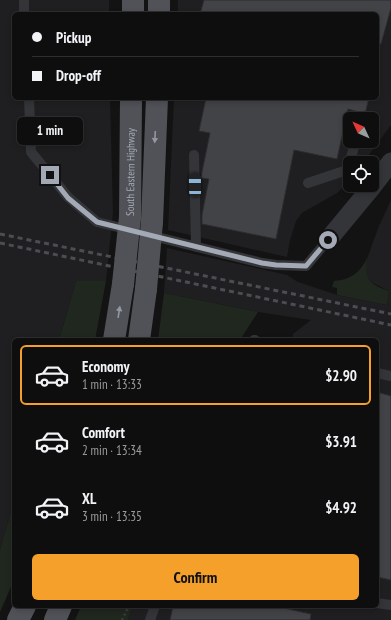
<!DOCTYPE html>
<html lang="en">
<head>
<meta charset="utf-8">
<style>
	:root { --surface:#0e0e0f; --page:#171718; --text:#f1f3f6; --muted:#9b9c9e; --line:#2e2e2f; --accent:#f4a02b }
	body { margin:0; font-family:"PT Sans Narrow",sans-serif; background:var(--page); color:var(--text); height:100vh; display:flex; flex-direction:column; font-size:15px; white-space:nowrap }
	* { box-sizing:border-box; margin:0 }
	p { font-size:13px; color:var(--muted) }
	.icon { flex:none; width:22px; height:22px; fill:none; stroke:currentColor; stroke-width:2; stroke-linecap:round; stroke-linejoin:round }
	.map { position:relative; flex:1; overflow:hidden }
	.panel { position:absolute; left:12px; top:338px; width:367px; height:270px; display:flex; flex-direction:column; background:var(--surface); border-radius:6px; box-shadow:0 2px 6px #0003,0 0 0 1px var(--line) }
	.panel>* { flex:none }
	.hud { position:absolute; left:12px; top:12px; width:367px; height:88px; border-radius:6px; box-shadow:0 2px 6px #0003,0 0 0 1px var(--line); display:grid; align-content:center; height:88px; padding:0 20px; background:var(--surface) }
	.needle { width:26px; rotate:314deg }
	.controls { position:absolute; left:343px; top:112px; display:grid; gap:8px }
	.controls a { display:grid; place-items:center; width:36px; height:36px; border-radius:6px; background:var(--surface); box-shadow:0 2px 6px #0003,0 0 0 1px var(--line); font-size:20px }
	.end { position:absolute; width:18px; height:18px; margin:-9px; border:5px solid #a4aab5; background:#111; box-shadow:0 0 0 2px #111 }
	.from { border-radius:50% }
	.bubble { position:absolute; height:28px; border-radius:6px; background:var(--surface); box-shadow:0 2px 6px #0003,0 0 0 1px var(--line); font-size:13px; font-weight:700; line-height:28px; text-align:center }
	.car { position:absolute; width:12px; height:24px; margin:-12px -6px; border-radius:5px; box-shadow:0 0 3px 1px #0007; background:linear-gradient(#222 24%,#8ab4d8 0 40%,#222 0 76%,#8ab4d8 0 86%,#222 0) }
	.hud b { display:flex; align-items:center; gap:14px; height:38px; font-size:15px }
	.hud b+b { border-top:1px solid var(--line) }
	.hud i { width:10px; height:10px; background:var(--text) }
	ul { padding:7px 0 0; list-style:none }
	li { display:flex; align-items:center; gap:12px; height:60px; margin:0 8px 6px; padding:0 12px; border:2px solid transparent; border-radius:6px }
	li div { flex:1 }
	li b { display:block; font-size:15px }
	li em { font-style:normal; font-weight:700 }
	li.selected { border-color:var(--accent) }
	li>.icon { width:36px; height:36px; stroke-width:1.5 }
	.cta { display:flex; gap:8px; margin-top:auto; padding:8px 20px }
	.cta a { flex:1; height:46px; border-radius:6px; background:var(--accent); color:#111; font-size:16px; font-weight:700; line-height:46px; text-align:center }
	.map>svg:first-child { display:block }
	.built { fill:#1f1f21; fill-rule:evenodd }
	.green { fill:#1f271f }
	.building { fill:#424347; stroke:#2d2d30 }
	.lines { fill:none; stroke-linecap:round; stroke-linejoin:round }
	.path { stroke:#3a3c40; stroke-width:2.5; stroke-dasharray:2 3; stroke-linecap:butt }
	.service { stroke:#343539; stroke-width:10 }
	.minor { stroke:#343539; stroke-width:19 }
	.primary { stroke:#505258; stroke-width:22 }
	.rail { stroke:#4b4d52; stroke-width:3; stroke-dasharray:5 4; stroke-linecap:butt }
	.primary-bridge { stroke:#505258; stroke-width:22 }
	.oneway { fill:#9398a2 }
	.route { stroke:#a4aab5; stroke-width:5 }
	.labels { text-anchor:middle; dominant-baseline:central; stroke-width:3; stroke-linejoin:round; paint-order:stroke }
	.street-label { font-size:11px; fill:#a4aab5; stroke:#0e0e0f }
</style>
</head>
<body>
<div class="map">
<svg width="391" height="620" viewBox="0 0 391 620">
	<rect width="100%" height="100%" fill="#131314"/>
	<!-- built -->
	<path class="built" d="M 0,0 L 109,0 L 109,14 L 14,14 L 14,98 L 110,98 L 113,213 L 106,281 L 76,281 L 59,340 L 14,340 L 14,501 L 0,550 Z
		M 178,0 L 391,0 L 391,125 L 363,163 L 350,163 L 350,181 L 348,183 L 337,193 L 302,213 L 296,221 L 290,240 L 287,257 L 168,230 L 174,98 L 377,98 L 377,14 L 178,14 ZM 350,119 L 372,119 L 372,141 L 350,141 Z
		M 391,200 L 391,620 L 128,620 L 133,606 L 377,606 L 377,340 L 293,340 L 293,334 L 311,320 L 258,312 L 164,293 L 167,248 L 287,275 L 298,282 L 337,295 L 387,305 L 389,291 L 373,283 L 368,278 L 365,269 L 368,256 L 379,226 Z"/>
	<!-- green -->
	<path class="green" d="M 368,256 C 363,276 368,285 389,291 L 387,305 L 337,295 L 337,288 L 332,287 L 334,281 C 351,280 361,272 368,256 Z
		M 76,281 L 106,281 L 95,340 L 59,340 Z
		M 164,293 L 258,312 L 240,340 L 158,340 Z
		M 14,501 L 14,580 L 0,612 L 0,550 Z
		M 81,606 L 133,606 L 128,620 L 75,620 Z"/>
	<!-- building -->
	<path class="building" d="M 204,0 L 391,0 L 391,8 L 381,44 L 377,44 L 377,14 L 200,14 Z
		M 206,98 L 369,98 L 365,114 L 348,109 L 337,159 L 294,150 L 276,239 L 202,224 L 202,215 L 209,179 L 201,178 L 201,177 L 210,133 L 199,131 Z
		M 377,392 L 391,396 L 391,580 L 377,577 Z
		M 173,606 L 274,606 L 311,614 L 310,620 L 170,620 Z"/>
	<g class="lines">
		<!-- path -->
		<path class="path" d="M 122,620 L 129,606"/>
		<!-- service -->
		<path class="service" d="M 24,0 L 24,14
			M 29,98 L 31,152 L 68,197 L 97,222 L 130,230
			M 194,155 L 196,247
			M 350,172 L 347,170 L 356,141
			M 308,183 L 347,170
			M 149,235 L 262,263 L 276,265 L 306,266 L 328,240
			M 254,340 L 255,340
			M 377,373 L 391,376
			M 377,603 L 391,605
			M 150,620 L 155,606"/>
		<!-- minor -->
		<path class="minor" d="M 328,240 L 371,188 L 391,162"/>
		<!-- primary -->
		<g class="primary">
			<path d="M 133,14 L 133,0"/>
			<path d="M 159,14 L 159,0"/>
			<path id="s1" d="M 130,217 L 131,98"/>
			<path d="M 152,222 L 157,98"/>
			<path d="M 114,340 L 123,284"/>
			<path d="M 139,340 L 146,289"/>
			<path d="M 18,620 L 25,606"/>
			<path d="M 55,620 L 61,606"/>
		</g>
		<!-- rail -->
		<path class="rail" d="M 0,234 L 391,314
			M 0,243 L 391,325"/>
		<!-- primary-bridge -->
		<path class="primary-bridge" d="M 123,284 L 130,217
			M 146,289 L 152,222"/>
	</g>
	<!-- one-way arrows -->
	<defs><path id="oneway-solid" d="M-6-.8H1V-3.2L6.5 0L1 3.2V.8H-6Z"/></defs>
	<g class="oneway">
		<use href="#oneway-solid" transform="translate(155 137) rotate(93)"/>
		<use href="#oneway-solid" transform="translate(119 312) rotate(-81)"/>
	</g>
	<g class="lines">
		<!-- route -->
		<path class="route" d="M 50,175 L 68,198 L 97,222 L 262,263 L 276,265 L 306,266 L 328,240"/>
	</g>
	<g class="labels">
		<!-- street labels -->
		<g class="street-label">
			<text stroke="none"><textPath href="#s1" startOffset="45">South Eastern Highway</textPath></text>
		</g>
	</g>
</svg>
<div class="controls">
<a><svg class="needle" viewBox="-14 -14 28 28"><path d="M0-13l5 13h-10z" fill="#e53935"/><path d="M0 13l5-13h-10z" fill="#9b9c9e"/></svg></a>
<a><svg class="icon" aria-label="locate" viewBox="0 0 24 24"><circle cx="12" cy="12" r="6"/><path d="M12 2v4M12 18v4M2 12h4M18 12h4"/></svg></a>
</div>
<i class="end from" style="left:328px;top:240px"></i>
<i class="end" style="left:50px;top:175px"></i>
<div class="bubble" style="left:17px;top:117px;width:66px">1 min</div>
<i class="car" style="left:195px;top:185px;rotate:359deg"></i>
<div class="hud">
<b><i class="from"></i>Pickup</b>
<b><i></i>Drop-off</b>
</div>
<section class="panel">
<ul>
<li class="selected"><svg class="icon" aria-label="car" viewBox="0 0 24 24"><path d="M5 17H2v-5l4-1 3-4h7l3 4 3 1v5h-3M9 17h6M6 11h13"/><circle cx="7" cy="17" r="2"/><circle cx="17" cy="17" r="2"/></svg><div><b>Economy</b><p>1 min · 13:33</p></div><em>$2.90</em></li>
<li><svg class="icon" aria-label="car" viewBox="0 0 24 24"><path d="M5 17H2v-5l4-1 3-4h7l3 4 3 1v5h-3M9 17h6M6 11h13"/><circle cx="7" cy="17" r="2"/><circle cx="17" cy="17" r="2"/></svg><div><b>Comfort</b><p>2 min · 13:34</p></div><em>$3.91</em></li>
<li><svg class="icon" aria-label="car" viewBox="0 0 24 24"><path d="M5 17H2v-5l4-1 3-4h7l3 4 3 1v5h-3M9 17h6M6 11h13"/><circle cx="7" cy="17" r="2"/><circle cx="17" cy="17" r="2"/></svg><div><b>XL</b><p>3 min · 13:35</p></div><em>$4.92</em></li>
</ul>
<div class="cta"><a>Confirm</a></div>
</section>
</div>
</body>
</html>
